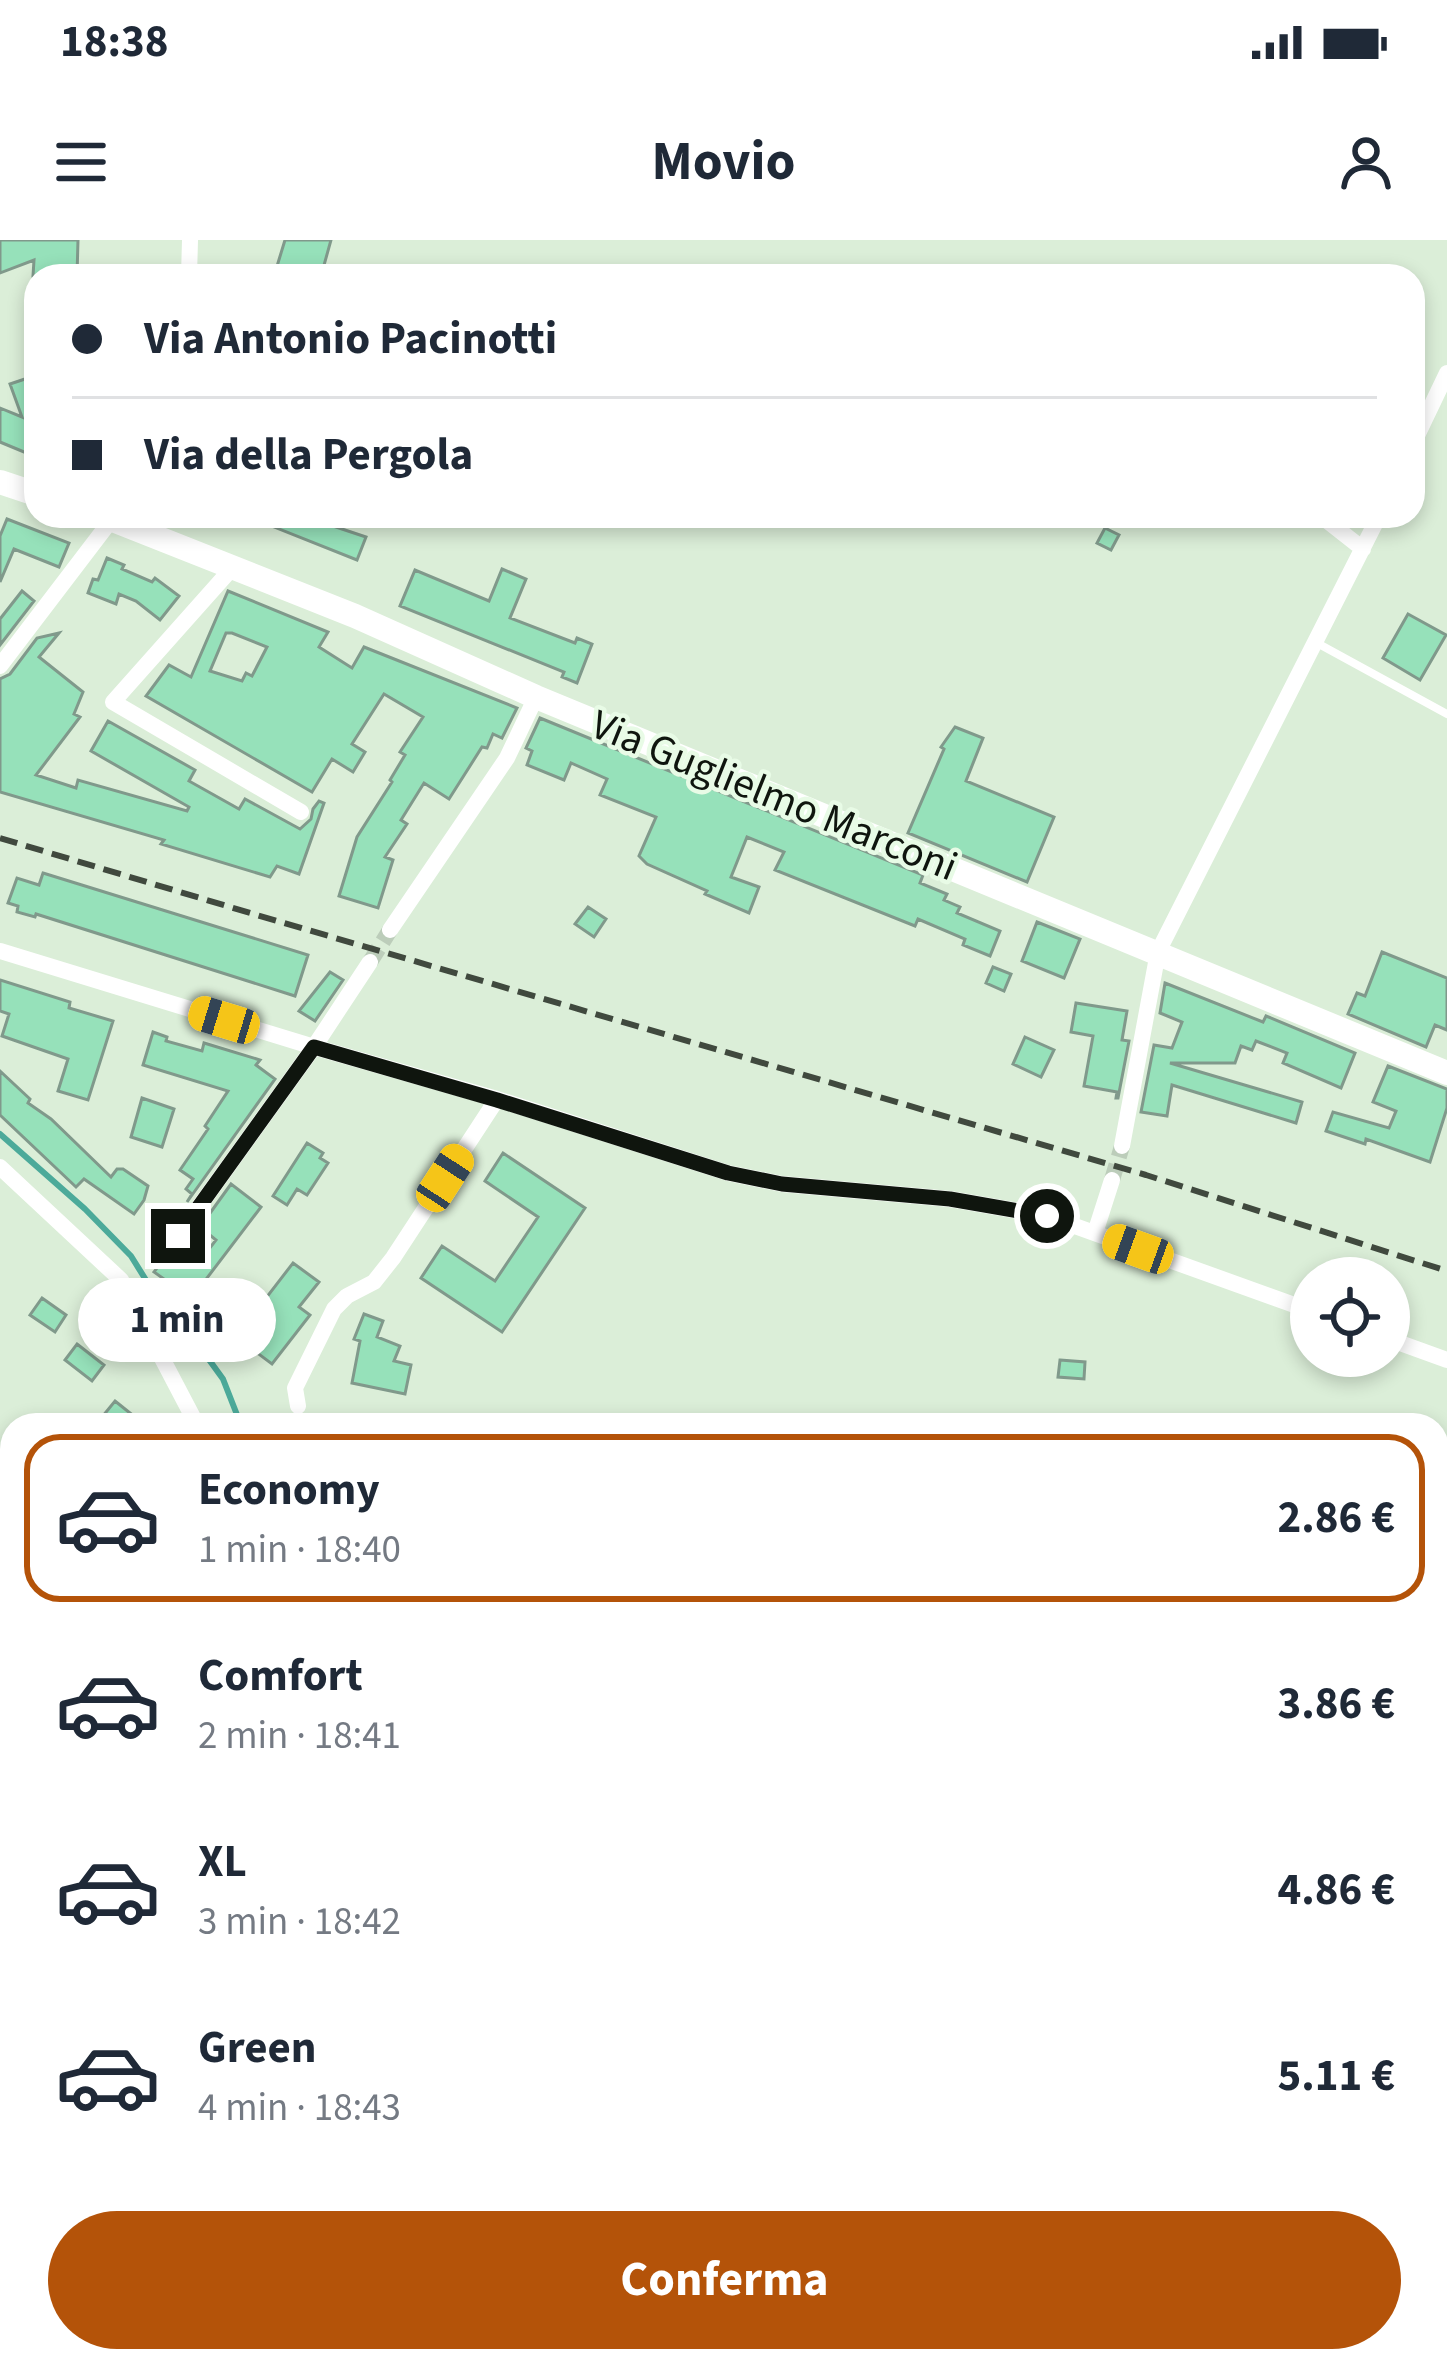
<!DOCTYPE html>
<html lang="it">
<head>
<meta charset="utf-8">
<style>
	:root { --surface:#fff; --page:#f6f6f7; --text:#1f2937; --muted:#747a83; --line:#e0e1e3; --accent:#b45309 }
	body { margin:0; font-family:"Source Sans 3",sans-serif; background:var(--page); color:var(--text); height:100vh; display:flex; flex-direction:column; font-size:45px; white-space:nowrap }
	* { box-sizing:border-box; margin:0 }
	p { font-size:39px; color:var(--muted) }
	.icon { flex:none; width:66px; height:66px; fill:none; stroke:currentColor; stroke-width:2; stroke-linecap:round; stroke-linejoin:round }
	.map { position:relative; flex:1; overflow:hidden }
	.details { position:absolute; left:0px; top:1173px; width:1449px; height:960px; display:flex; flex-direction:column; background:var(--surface); border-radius:36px 36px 0 0; box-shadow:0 6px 18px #0003 }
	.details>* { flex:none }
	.hud { position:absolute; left:24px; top:24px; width:1401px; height:264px; border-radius:36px; box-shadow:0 6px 18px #0003; display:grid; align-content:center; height:264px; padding:0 48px; background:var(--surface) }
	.tools { position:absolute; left:1290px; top:1017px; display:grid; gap:24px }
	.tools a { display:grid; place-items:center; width:120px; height:120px; border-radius:50%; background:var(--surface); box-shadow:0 6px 18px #0003; font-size:60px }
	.end { position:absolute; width:54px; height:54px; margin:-27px; border:15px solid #0f150e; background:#fff; box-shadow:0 0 0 6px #fff }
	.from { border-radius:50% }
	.bubble { position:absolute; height:84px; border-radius:42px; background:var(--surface); box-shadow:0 6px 18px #0003; font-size:39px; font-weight:700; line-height:84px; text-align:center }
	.car { position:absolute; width:36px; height:72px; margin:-36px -18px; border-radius:15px; box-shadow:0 0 9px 3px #0007; background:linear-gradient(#f5c518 24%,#345 0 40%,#f5c518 0 76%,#345 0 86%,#f5c518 0) }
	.hud b { display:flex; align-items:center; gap:42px; height:114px; font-size:45px }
	.hud b+b { border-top:3px solid var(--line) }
	.hud i { width:30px; height:30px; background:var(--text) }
	ul { padding:21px 0 0; list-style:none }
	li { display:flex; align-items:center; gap:36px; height:168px; margin:0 24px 18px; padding:0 24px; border:6px solid transparent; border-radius:36px }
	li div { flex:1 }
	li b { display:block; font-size:45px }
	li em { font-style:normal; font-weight:700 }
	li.on { border-color:var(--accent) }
	li>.icon { width:108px; height:108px; stroke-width:1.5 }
	.button { display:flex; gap:24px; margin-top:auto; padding:24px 48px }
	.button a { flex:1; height:138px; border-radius:72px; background:var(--accent); color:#fff; font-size:48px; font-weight:700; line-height:138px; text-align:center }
	.status { display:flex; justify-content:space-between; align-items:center; height:84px; padding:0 60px; background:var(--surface); direction:ltr }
	.status svg { height:33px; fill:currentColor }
	header { display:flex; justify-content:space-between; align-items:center; height:156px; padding:0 48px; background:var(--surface); font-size:54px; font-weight:700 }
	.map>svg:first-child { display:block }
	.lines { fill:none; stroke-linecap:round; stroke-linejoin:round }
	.stream { stroke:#4caa9a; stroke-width:6 }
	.building { fill:#96e1ba; stroke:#80998b; stroke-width:3; fill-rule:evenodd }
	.street-tunnel { stroke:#bccdba; stroke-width:16; stroke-dasharray:16 8; stroke-linecap:butt }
	.lane { stroke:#fff; stroke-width:8 }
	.street { stroke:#fff; stroke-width:16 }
	.secondary { stroke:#fff; stroke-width:24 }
	.rail { stroke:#40493e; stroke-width:6; stroke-dasharray:18 9; stroke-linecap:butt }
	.route { stroke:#0f150e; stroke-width:15 }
	.labels { text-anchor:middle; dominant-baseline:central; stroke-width:9; stroke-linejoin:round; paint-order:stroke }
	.street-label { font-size:42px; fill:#0f150e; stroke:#e8fbe6 }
</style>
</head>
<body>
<div class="status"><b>18:38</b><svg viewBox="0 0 49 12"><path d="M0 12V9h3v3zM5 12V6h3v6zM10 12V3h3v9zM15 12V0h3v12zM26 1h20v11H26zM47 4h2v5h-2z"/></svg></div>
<header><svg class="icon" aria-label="menu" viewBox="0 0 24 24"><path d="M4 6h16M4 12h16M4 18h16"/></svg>Movio<svg class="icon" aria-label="person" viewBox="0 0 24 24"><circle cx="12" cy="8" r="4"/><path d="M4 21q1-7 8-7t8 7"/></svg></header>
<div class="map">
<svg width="1447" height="2133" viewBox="0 0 1447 2133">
	<rect width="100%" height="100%" fill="#dbeed8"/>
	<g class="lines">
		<!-- stream -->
		<path class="stream" d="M 0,894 L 85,969 L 131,1016 L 159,1061 L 181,1081 L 223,1139 L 241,1185
			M 518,2121 L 524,2133"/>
	</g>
	<!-- building -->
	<path class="building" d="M 0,0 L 78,0 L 77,36 L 33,36 L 34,20 L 0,33 Z
		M 285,0 L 331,0 L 321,36 L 274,36 Z
		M 25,139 L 36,172 L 36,217 L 0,202 L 0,168 L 22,177 L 10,144 Z
		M 303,276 L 366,297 L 357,320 L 249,277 Z
		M 7,279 L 69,303 L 59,327 L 14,309 L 0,342 L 0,296 Z
		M 1105,288 L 1119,295 L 1111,310 L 1097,303 Z
		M 107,318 L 124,325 L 122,329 L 152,342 L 155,338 L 179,356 L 160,380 L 136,361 L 119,354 L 116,364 L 88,353 L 93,339 L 98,340 Z
		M 502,329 L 526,339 L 510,378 L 575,403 L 577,398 L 592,404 L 577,443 L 562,437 L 564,432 L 400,366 L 415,330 L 489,361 Z
		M 22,351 L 34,361 L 0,405 L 0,379 Z
		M 228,351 L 328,392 L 319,407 L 352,428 L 364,407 L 517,468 L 502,498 L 493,494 L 487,508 L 482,507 L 449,559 L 424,543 L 401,580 L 407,584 L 385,617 L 393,620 L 378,668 L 339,656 L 357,597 L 392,542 L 390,540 L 405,515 L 400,512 L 423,477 L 384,454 L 352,504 L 365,512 L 353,532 L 332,519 L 312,552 L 146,456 L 169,425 L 191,437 ZM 226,393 L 232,393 L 267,407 L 252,436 L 246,433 L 242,441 L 210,431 Z
		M 1408,374 L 1446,395 L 1420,440 L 1383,418 Z
		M 59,393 L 39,417 L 83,452 L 74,474 L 80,477 L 36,535 L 76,548 L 78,540 L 187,571 L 189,567 L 91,511 L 108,481 L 195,530 L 189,541 L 239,569 L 245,559 L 300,589 L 311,579 L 313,569 L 319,561 L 324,563 L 299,634 L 277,626 L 270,637 L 161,604 L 164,600 L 0,552 L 0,439 L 10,434 L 37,398 Z
		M 540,478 L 923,635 L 920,643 L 947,654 L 944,660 L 960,667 L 957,673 L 1000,691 L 990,716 L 963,705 L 965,699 L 918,679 L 915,686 L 775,630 L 784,612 L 747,597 L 731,637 L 759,647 L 749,673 L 705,654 L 707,651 L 647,624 L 639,616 L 656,577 L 600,555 L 607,539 L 571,523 L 564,540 L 527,525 L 532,511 L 526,508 Z
		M 955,487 L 983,498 L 966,541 L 1054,577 L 1027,642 L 908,593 L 944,509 L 941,507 Z
		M 43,633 L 308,715 L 295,756 L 36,674 L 35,677 L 17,672 L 18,666 L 8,663 L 17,638 L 39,645 Z
		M 588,667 L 606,679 L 594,697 L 575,684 Z
		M 1037,682 L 1080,699 L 1064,738 L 1022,721 Z
		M 1382,712 L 1447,738 L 1447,790 L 1435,785 L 1426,807 L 1348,774 L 1357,753 L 1365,756 Z
		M 993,727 L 1011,734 L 1004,751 L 986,743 Z
		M 330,732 L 343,740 L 315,781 L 299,771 Z
		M 0,740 L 70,762 L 69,768 L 113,781 L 88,860 L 58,851 L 68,819 L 2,796 L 9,774 L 0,771 Z
		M 1165,743 L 1263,782 L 1266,776 L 1355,813 L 1341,848 L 1283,823 L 1287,813 L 1256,801 L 1252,810 L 1241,806 L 1235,823 L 1170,823 L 1302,862 L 1296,883 L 1172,845 L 1167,876 L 1141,872 L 1154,805 L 1172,808 L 1182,782 L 1160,773 Z
		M 1076,763 L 1127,771 L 1122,800 L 1129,801 L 1118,858 L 1116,858 L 1117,852 L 1084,846 L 1093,796 L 1071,792 Z
		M 153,792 L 167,797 L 166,801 L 202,811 L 204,803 L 260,820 L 256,825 L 275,839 L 187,962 L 192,954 L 186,949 L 193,939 L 180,930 L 208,889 L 205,886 L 228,851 L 143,825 Z
		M 1025,797 L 1054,810 L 1041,837 L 1013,824 Z
		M 1388,826 L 1447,849 L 1447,868 L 1430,922 L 1366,899 L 1365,904 L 1326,891 L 1333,872 L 1389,888 L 1396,871 L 1373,862 Z
		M 0,831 L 30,859 L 28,863 L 51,879 L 111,937 L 117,929 L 123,929 L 148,946 L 144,960 L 134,974 L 84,939 L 76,947 L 0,875 Z
		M 142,858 L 174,869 L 162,907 L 131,897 Z
		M 307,903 L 323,913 L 320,918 L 328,923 L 307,955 L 297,949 L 287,965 L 273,956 Z
		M 503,913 L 585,968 L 502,1092 L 421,1038 L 442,1006 L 495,1041 L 538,977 L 485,941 Z
		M 231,944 L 261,967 L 188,1063 L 161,1043 L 164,1039 L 154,1032 L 172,1008 L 196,1026 L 216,1000 L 200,987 Z
		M 293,1023 L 319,1042 L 299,1067 L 310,1075 L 272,1124 L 236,1097 Z
		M 42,1058 L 66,1075 L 55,1092 L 30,1075 Z
		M 364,1074 L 383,1081 L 377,1097 L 400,1106 L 394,1121 L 411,1125 L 405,1154 L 352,1143 L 360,1101 L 354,1099 Z
		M 77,1104 L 104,1125 L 92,1141 L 65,1120 Z
		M 1060,1120 L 1085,1122 L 1084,1139 L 1058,1137 Z
		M 115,1161 L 145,1185 L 112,1185 L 102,1177 Z"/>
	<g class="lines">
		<!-- street-tunnel -->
		<path class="street-tunnel" d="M 370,722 L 390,690
			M 1112,940 L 1122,906"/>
		<!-- lane -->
		<path class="lane" d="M 1317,403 L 1447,474
			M 1199,2133 L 1205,2121"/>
		<!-- street -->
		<path class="street" d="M 189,36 L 190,0
			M 1413,204 L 1447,133
			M 1321,276 L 1363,309
			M 234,326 L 113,462 L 301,572
			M 0,426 L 112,279
			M 390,690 L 507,518 L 536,457
			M 0,711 L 314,807 L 497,859 L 728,933 L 782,944 L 950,959 L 1047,976 L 1311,1071
			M 1122,906 L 1158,712 L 1379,276
			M 0,927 L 121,1040 L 197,1185
			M 1095,993 L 1112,940
			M 178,996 L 314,807 L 370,722
			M 1389,1099 L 1447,1120
			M 298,1166 L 295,1148 L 334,1069 L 347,1056 L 374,1042 L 393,1018 L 497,859
			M 489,2121 L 496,2133
			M 1135,2121 L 1138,2133
			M 810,2133 L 813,2121"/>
		<!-- secondary -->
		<path class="secondary" d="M 0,242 L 36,254
			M 103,276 L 355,376 L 536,457 L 1447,833"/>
		<!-- rail -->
		<path class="rail" d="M 0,598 L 250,673 L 1146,935 L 1447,1031"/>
	</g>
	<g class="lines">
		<!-- route -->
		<path class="route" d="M 178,996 L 314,807 L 497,860 L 728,933 L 782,944 L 950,959 L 1047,976"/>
	</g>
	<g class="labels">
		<!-- street labels -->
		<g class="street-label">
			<text transform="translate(774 556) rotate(22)">Via Guglielmo Marconi</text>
		</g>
	</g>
</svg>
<div class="tools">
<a><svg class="icon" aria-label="locate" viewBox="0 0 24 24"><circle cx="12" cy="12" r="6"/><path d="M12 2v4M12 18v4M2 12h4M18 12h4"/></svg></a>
</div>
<i class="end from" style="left:1047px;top:976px"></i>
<i class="end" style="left:178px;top:996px"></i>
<div class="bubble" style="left:78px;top:1038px;width:198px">1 min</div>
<i class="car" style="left:224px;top:780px;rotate:287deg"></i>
<i class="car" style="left:445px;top:938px;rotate:33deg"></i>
<i class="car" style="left:1138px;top:1009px;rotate:290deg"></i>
<div class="hud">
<b><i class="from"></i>Via Antonio Pacinotti</b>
<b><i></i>Via della Pergola</b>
</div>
<section class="details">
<ul>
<li class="on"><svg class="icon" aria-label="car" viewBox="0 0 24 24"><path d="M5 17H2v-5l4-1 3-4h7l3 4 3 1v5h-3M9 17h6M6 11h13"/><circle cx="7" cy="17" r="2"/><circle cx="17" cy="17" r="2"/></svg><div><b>Economy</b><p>1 min · 18:40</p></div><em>2.86 €</em></li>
<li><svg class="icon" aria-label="car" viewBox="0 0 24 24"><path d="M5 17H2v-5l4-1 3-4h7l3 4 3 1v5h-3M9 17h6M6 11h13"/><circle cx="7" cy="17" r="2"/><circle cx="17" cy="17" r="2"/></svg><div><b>Comfort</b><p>2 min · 18:41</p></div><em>3.86 €</em></li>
<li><svg class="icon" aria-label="car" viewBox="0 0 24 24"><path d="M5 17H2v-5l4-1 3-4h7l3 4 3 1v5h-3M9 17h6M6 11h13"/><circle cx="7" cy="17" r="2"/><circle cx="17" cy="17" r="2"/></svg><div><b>XL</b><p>3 min · 18:42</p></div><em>4.86 €</em></li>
<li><svg class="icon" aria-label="car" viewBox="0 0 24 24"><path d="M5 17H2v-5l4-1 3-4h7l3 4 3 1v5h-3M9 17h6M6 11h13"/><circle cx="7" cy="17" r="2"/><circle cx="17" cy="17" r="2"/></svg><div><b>Green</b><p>4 min · 18:43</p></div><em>5.11 €</em></li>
</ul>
<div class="button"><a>Conferma</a></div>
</section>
</div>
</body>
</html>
